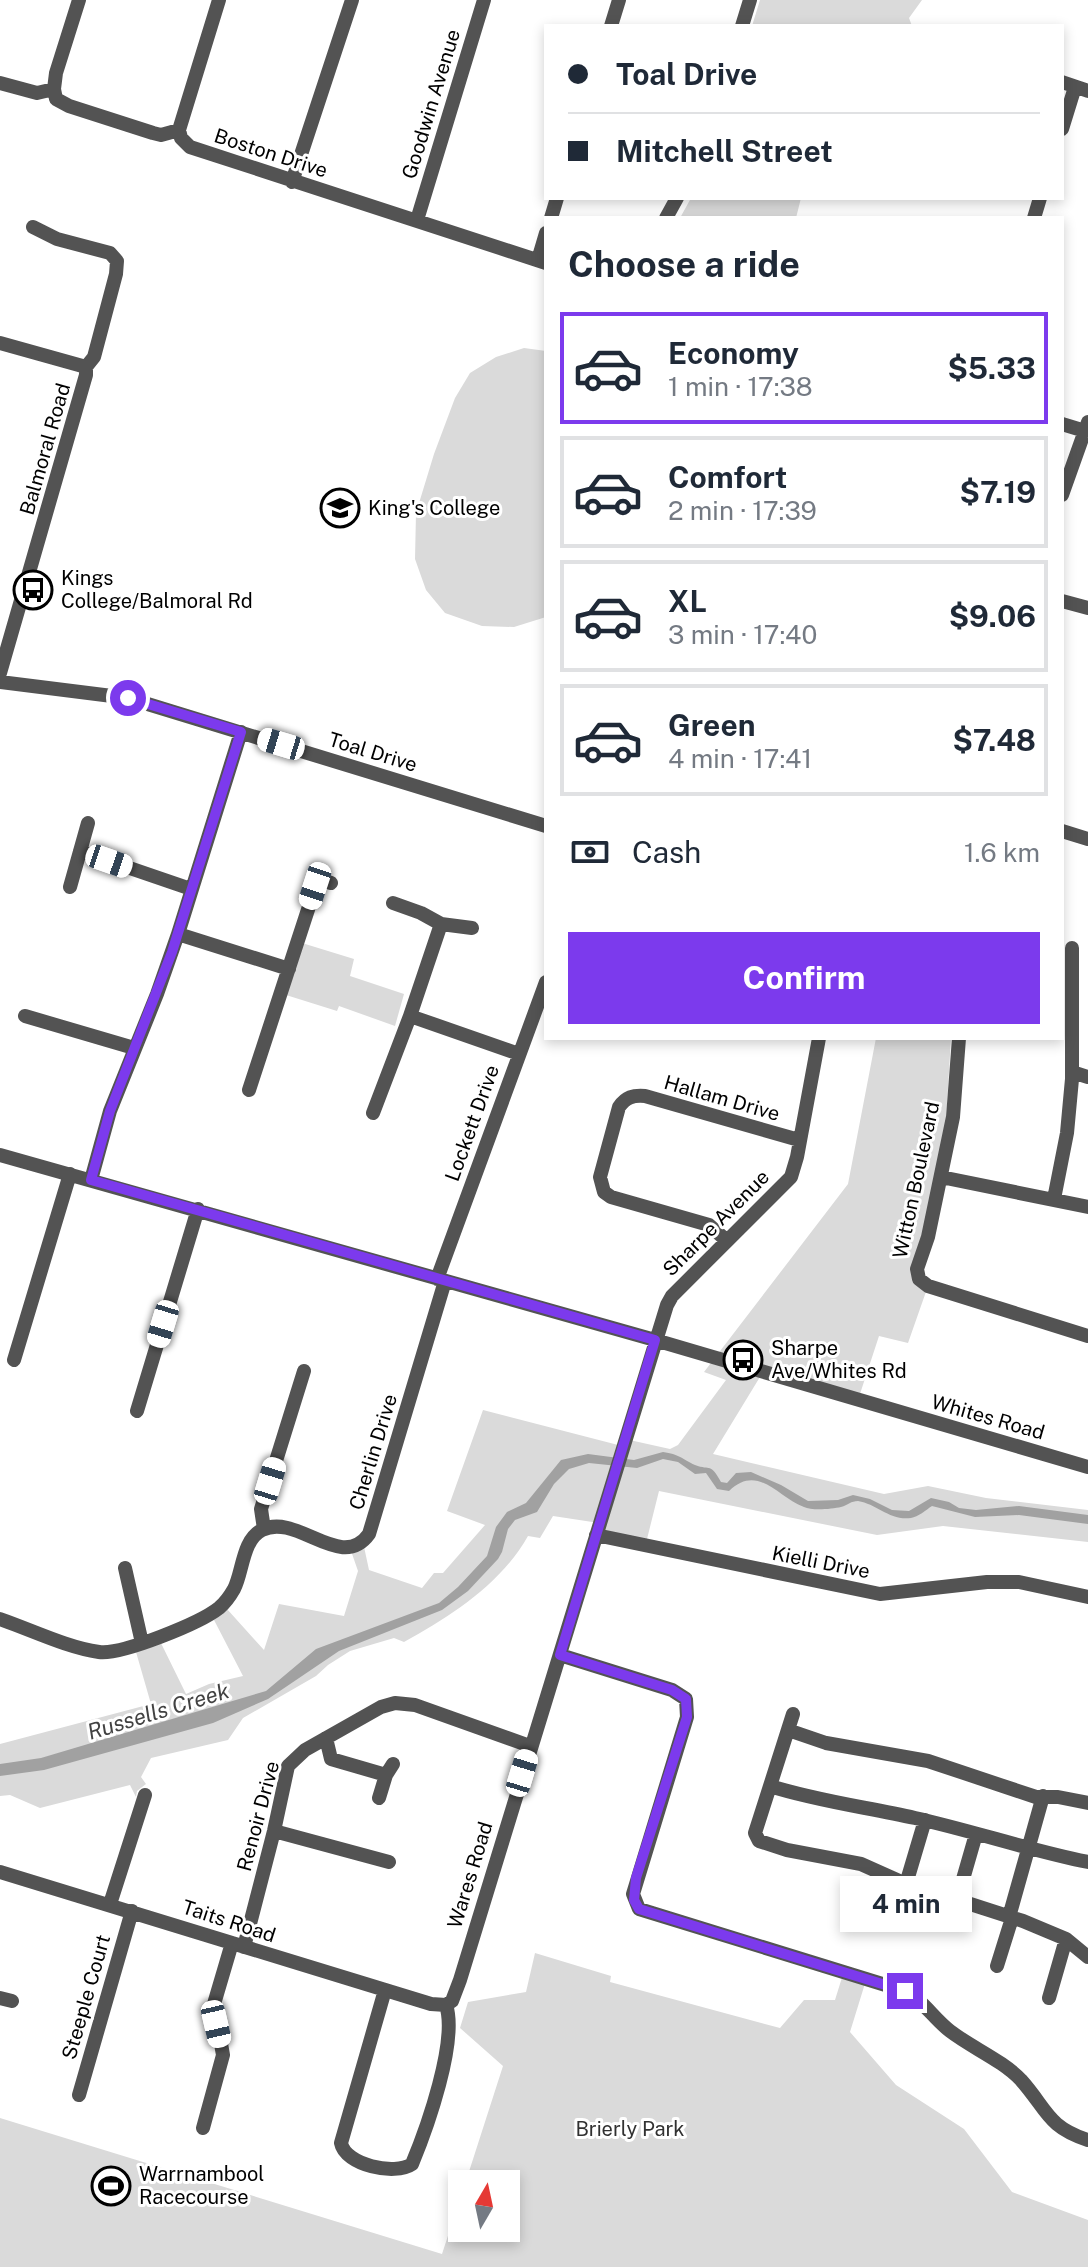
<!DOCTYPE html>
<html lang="en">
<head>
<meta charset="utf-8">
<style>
	:root { --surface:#fff; --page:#f2f2f3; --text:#1f2937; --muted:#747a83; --line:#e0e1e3; --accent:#7c3aed }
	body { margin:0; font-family:"Public Sans",sans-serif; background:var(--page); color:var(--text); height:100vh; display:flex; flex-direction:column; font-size:30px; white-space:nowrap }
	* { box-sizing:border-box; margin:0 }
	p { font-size:26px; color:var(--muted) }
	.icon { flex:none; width:44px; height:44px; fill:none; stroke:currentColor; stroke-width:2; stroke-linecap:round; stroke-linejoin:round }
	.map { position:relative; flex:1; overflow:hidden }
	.drawer { position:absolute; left:544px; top:216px; width:520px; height:824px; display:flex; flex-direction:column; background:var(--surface); border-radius:0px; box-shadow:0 4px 12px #0003 }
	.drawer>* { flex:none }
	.top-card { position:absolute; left:544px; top:24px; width:520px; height:176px; border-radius:0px; box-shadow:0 4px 12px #0003; display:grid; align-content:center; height:176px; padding:0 24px; background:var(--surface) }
	.needle { width:52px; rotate:9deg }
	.fabs { position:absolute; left:448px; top:2170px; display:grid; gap:16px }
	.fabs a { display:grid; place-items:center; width:72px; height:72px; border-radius:0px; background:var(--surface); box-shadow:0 4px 12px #0003; font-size:40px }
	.end { position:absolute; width:36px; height:36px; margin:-18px; border:10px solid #7c3aed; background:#fff; box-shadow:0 0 0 4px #fff }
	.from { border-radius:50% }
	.bubble { position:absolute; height:56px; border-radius:0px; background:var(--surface); box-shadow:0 4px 12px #0003; font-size:26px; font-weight:700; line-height:56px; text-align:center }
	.car { position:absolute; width:24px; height:48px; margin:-24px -12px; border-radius:10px; box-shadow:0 0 6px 2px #0007; background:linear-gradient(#fff 24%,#345 0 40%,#fff 0 76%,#345 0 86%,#fff 0) }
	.top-card b { display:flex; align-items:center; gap:28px; height:76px; font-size:30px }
	.top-card b+b { border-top:2px solid var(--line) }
	.top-card i { width:20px; height:20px; background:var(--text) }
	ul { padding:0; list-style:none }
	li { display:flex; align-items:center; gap:24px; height:112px; margin:0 16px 12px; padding:0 8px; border:4px solid var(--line); border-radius:0px }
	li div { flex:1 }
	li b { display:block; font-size:30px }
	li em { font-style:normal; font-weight:700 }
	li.selected { border-color:var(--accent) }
	li>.icon { width:72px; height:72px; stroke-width:1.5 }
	h2 { padding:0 24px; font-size:36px; line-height:96px }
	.pay { display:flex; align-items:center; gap:20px; height:88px; padding:0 24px; font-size:30px }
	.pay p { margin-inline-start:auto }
	.cta { display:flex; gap:16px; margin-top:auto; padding:16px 24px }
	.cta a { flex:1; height:92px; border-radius:0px; background:var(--accent); color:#fff; font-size:32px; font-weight:700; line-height:92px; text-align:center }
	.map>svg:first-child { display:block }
	.green { fill:#dadada }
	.water { fill:#a1a1a1 }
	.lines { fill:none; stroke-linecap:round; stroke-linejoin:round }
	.minor { stroke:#535353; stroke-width:14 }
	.route { stroke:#7c3aed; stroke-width:10 }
	.labels { text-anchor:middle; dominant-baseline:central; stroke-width:6; stroke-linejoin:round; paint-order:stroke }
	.street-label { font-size:20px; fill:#000; stroke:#fff }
	.poi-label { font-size:20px; fill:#000; stroke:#fff; text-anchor:start }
	.park-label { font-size:20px; fill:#313131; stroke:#fff }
	.water-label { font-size:22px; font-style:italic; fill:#424242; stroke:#fff }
</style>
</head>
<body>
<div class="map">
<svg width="1088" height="2267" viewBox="0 0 1088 2267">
	<rect width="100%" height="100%" fill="#fff"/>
	<!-- green -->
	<path class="green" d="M 760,0 L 922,0 L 909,18 L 912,26 L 752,26 Z
		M 691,198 L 801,198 L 796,218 L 680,218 Z
		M 524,348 L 546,351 L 546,617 L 514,627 L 482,626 L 445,613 L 426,590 L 415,559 L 416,513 L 434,454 L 455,398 L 470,373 L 496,357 Z
		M 302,943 L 354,959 L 350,976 L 404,994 L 395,1026 L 339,1006 L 337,1011 L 286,995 Z
		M 876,1038 L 951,1038 L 946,1121 L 927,1219 L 912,1266 L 928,1286 L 908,1343 L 879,1336 L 858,1400 L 763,1372 L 713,1454 L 884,1494 L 928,1486 L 986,1498 L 1088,1510 L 1088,1542 L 943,1526 L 877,1535 L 659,1491 L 646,1543 L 597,1532 L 599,1523 L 553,1516 L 540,1538 L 528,1536 C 501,1584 451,1616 404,1642 L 394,1638 L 350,1651 L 328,1665 L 316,1676 L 243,1718 L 228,1740 L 151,1758 L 141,1777 L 146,1784 L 137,1791 L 136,1797 L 130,1785 L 40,1808 L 10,1795 L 0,1796 L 0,1744 L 151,1704 L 134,1645 L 158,1637 L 186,1694 L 209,1684 L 243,1676 L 214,1620 L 227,1609 L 264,1650 L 279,1604 L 344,1616 L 358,1571 L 350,1548 L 363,1542 L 369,1570 L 422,1588 L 434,1573 L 443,1573 L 485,1525 L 447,1511 L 483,1410 L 622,1446 L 625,1439 L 670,1449 L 678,1445 L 726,1380 L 704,1372 L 848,1184 Z
		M 535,1953 L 611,1976 L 610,1982 L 780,2028 L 804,2000 L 835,2000 L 844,1971 L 867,1977 L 850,2032 L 896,2085 L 964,2129 L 1012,2192 L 1088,2220 L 1088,2267 L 0,2267 L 0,2118 L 442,2254 L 462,2193 L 462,2228 L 506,2228 L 506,2184 L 465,2184 L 503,2066 L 460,2028 L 468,2002 L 526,1992 Z"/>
	<!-- water -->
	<path class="water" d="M 663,1452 C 679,1454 682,1459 695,1465 C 711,1471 710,1462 721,1482 L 727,1483 L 736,1473 L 751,1472 L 781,1485 L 808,1501 L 838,1500 L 853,1495 L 870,1499 L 892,1510 L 909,1511 L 931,1498 L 949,1502 L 959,1508 L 976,1510 L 1019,1506 L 1088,1515 L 1088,1524 L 1019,1515 L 975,1517 L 932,1506 C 926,1510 918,1517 911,1518 C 890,1521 877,1504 858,1501 C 851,1501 848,1505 841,1507 C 832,1509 812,1511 804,1507 C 777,1497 758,1463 729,1491 L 717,1489 L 706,1473 L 695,1474 L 678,1462 L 663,1459 L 637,1468 L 589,1463 L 569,1469 L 554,1484 L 537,1512 L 515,1520 L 508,1529 L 502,1552 L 498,1559 L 468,1591 L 442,1610 L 339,1651 L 268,1699 L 213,1723 L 44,1770 L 0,1776 L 0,1764 L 41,1758 L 266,1691 L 316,1649 L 439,1603 L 458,1587 L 487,1556 L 496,1527 L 507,1512 L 526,1503 L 561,1460 L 588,1454 L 634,1460 Z"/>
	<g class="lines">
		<!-- minor -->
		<path class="minor" d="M 611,26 L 619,0
			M 742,26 L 750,0
			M 1062,82 L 1088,91
			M 0,83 L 37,93 L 54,89 L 56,99 L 69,106 L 153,133 L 161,135 L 179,130 L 181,138 L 190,147 L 546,263
			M 54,89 L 56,73 L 79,0
			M 1062,129 L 1075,87
			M 179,130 L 219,0
			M 292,182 L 352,0
			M 551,218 L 557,198
			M 666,218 L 677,198
			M 1034,218 L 1040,198
			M 417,220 L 484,0
			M 33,227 L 57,239 L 110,253 L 117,261 L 116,274 L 94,357 L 86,367
			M 538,260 L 546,233
			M 0,343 L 86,367 L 86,375 L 0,673
			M 1062,424 L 1085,431
			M 1062,495 L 1088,422
			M 1062,601 L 1088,608
			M 0,682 L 128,698 L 546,826
			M 1062,831 L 1088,839
			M 80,851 L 191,889
			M 70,887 L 88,823
			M 393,903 L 421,913 L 441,924 L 472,928
			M 441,924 L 410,1016 L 519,1054
			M 178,934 L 289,969
			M 25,1016 L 134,1048
			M 959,1038 L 953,1117 L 928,1237 L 917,1269 L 919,1279 L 928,1286 L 1088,1336
			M 1072,1072 L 1088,1077
			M 249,1090 L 318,879 L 331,883
			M 373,1113 L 410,1016
			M 0,1155 L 655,1340 L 1088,1467
			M 941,1177 L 1088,1207
			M 91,1180 L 110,1111 L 157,994 L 178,934 L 241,732
			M 1054,1199 L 1067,1133 L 1072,1079 L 1072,948
			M 726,1240 L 709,1225 L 611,1197 L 604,1192 L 600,1177 L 619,1107 C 626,1097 633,1095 645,1096 L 799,1140
			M 437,1279 L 546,982
			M 14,1360 L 70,1174
			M 137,1411 L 198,1209
			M 264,1529 L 261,1509 L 304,1371
			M 596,1535 L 880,1594 L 987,1582 L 1019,1582 L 1088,1597
			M 125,1568 L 142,1643
			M 0,1619 C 32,1630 66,1647 99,1652 C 122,1655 200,1623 219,1608 C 225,1603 230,1596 234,1589 C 243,1572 242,1540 262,1530 C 297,1512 341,1573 369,1534 L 445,1281
			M 560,1655 L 672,1690 L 686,1699 L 687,1717 L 633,1894 L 639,1909 L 905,1991 C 924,2001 933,2018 950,2031 C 972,2048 1002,2060 1021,2080 C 1047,2109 1047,2127 1088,2140
			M 793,1714 L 755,1833 L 759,1841 L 787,1850 L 861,1864 L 899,1881 L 1023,1921 L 1066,1939 L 1088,1957
			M 788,1730 L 826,1743 L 928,1761 L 1036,1797 L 1058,1797 L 1088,1803
			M 326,1738 L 331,1759 L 386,1775
			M 770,1786 C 817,1801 866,1807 915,1818 C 973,1831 1029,1850 1088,1862
			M 379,1798 L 386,1775 L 393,1764
			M 274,1831 L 389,1862
			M 0,1872 L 431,2004 L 446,2005
			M 906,1884 L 925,1820
			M 957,1900 L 976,1834
			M 110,1904 L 145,1795
			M 1009,1917 L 1043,1796
			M 244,1947 L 274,1831 L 288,1766 L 305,1750 L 381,1707 L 395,1703 L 415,1705 L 530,1746
			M 997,1966 L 1012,1918
			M 385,1990 L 341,2143 C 345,2165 395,2176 412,2164 C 427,2128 458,2041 446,2005
			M 0,1998 L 12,2001
			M 1049,1998 L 1066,1939
			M 446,2005 L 452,2001 L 460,1980 L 667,1305 L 672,1296 L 791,1177 L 797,1157 L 819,1038
			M 79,2095 L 132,1911
			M 203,2128 L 223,2055 L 214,2004 L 232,1943"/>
	</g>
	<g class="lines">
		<!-- route -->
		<path class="route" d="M 128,698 L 241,732 L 172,952 L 110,1111 L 91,1180 L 655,1340 L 560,1655 L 672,1690 L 686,1699 L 687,1717 L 636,1878 L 634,1900 L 639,1909 L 905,1991"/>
	</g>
	<!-- icons -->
	<defs>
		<g id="school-ring" transform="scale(2)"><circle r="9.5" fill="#fff" stroke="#000" stroke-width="1.5"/><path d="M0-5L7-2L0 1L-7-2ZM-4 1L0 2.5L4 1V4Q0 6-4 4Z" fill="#000"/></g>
		<g id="bus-ring" transform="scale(2)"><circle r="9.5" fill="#fff" stroke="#000" stroke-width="1.5"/><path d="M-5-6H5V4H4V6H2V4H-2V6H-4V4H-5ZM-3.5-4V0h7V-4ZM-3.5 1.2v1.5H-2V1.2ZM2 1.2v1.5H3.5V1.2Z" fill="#000"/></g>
		<g id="stadium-ring" transform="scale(2)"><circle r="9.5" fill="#fff" stroke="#000" stroke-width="1.5"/><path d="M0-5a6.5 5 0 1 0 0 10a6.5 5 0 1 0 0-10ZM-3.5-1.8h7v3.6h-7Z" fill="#000"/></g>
	</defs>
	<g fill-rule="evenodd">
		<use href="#school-ring" x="340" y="508"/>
		<use href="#bus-ring" x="33" y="590"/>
		<use href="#bus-ring" x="743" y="1360"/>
		<use href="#stadium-ring" x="111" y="2186"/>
	</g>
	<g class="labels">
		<!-- street labels -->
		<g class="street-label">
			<text transform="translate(431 104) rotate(-73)">Goodwin Avenue</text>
			<text transform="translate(271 153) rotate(18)">Boston Drive</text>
			<text transform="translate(45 449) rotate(-74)">Balmoral Road</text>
			<text transform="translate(373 752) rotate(17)">Toal Drive</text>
			<text transform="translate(722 1098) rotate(16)">Hallam Drive</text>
			<text transform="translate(472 1123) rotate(-70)">Lockett Drive</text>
			<text transform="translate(916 1180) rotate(-78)">Witton Boulevard</text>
			<text transform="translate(716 1223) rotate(-45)">Sharpe Avenue</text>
			<text transform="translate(988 1417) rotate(16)">Whites Road</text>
			<text transform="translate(373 1452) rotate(-73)">Cherlin Drive</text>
			<text transform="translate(821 1562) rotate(11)">Kielli Drive</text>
			<text transform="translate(258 1816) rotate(-75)">Renoir Drive</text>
			<text transform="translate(470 1875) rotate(-73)">Wares Road</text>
			<text transform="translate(229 1921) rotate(18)">Taits Road</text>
			<text transform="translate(86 1997) rotate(-74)">Steeple Court</text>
		</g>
		<!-- poi labels -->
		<g class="poi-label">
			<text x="368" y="508">King's College</text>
			<text x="61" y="578">Kings<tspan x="61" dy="23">College/Balmoral Rd</tspan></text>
			<text x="771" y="1348">Sharpe<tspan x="771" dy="23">Ave/Whites Rd</tspan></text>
			<text x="139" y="2174">Warrnambool<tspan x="139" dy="23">Racecourse</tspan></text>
		</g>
		<!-- park labels -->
		<g class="park-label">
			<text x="630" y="2129">Brierly Park</text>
		</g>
		<!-- water labels -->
		<g class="water-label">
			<text transform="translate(158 1711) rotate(-17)">Russells Creek</text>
		</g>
	</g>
</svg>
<div class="fabs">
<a><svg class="needle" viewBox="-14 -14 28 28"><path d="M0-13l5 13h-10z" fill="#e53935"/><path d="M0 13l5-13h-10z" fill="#747a83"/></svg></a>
</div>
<i class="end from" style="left:128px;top:698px"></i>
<i class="end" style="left:905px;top:1991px"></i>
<div class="bubble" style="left:840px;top:1876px;width:132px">4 min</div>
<i class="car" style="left:281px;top:744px;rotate:287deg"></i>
<i class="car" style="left:109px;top:861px;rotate:109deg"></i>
<i class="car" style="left:315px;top:886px;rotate:198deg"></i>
<i class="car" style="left:163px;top:1324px;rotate:197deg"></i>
<i class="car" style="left:270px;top:1481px;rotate:17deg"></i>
<i class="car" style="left:522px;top:1773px;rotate:17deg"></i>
<i class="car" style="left:216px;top:2024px;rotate:167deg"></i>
<div class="top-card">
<b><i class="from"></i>Toal Drive</b>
<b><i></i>Mitchell Street</b>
</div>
<section class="drawer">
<h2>Choose a ride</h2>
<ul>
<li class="selected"><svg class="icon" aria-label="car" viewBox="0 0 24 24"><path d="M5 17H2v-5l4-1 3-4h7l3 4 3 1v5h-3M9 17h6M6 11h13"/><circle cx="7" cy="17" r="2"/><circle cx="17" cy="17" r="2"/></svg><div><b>Economy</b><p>1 min · 17:38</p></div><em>$5.33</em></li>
<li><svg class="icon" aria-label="car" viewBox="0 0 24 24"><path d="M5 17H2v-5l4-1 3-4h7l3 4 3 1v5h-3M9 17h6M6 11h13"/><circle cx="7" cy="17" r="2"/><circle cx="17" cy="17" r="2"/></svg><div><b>Comfort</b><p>2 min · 17:39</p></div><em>$7.19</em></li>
<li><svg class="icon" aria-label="car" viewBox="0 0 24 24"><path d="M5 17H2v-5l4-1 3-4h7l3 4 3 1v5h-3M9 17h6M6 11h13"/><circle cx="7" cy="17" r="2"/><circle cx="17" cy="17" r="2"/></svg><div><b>XL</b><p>3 min · 17:40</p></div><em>$9.06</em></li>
<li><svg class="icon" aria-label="car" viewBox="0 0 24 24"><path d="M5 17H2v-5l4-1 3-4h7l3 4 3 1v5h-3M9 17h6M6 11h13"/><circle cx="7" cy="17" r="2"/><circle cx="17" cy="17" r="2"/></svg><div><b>Green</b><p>4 min · 17:41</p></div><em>$7.48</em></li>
</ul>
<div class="pay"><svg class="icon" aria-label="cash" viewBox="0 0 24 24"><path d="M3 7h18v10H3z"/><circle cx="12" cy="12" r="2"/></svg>Cash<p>1.6 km</p></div>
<div class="cta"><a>Confirm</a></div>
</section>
</div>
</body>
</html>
